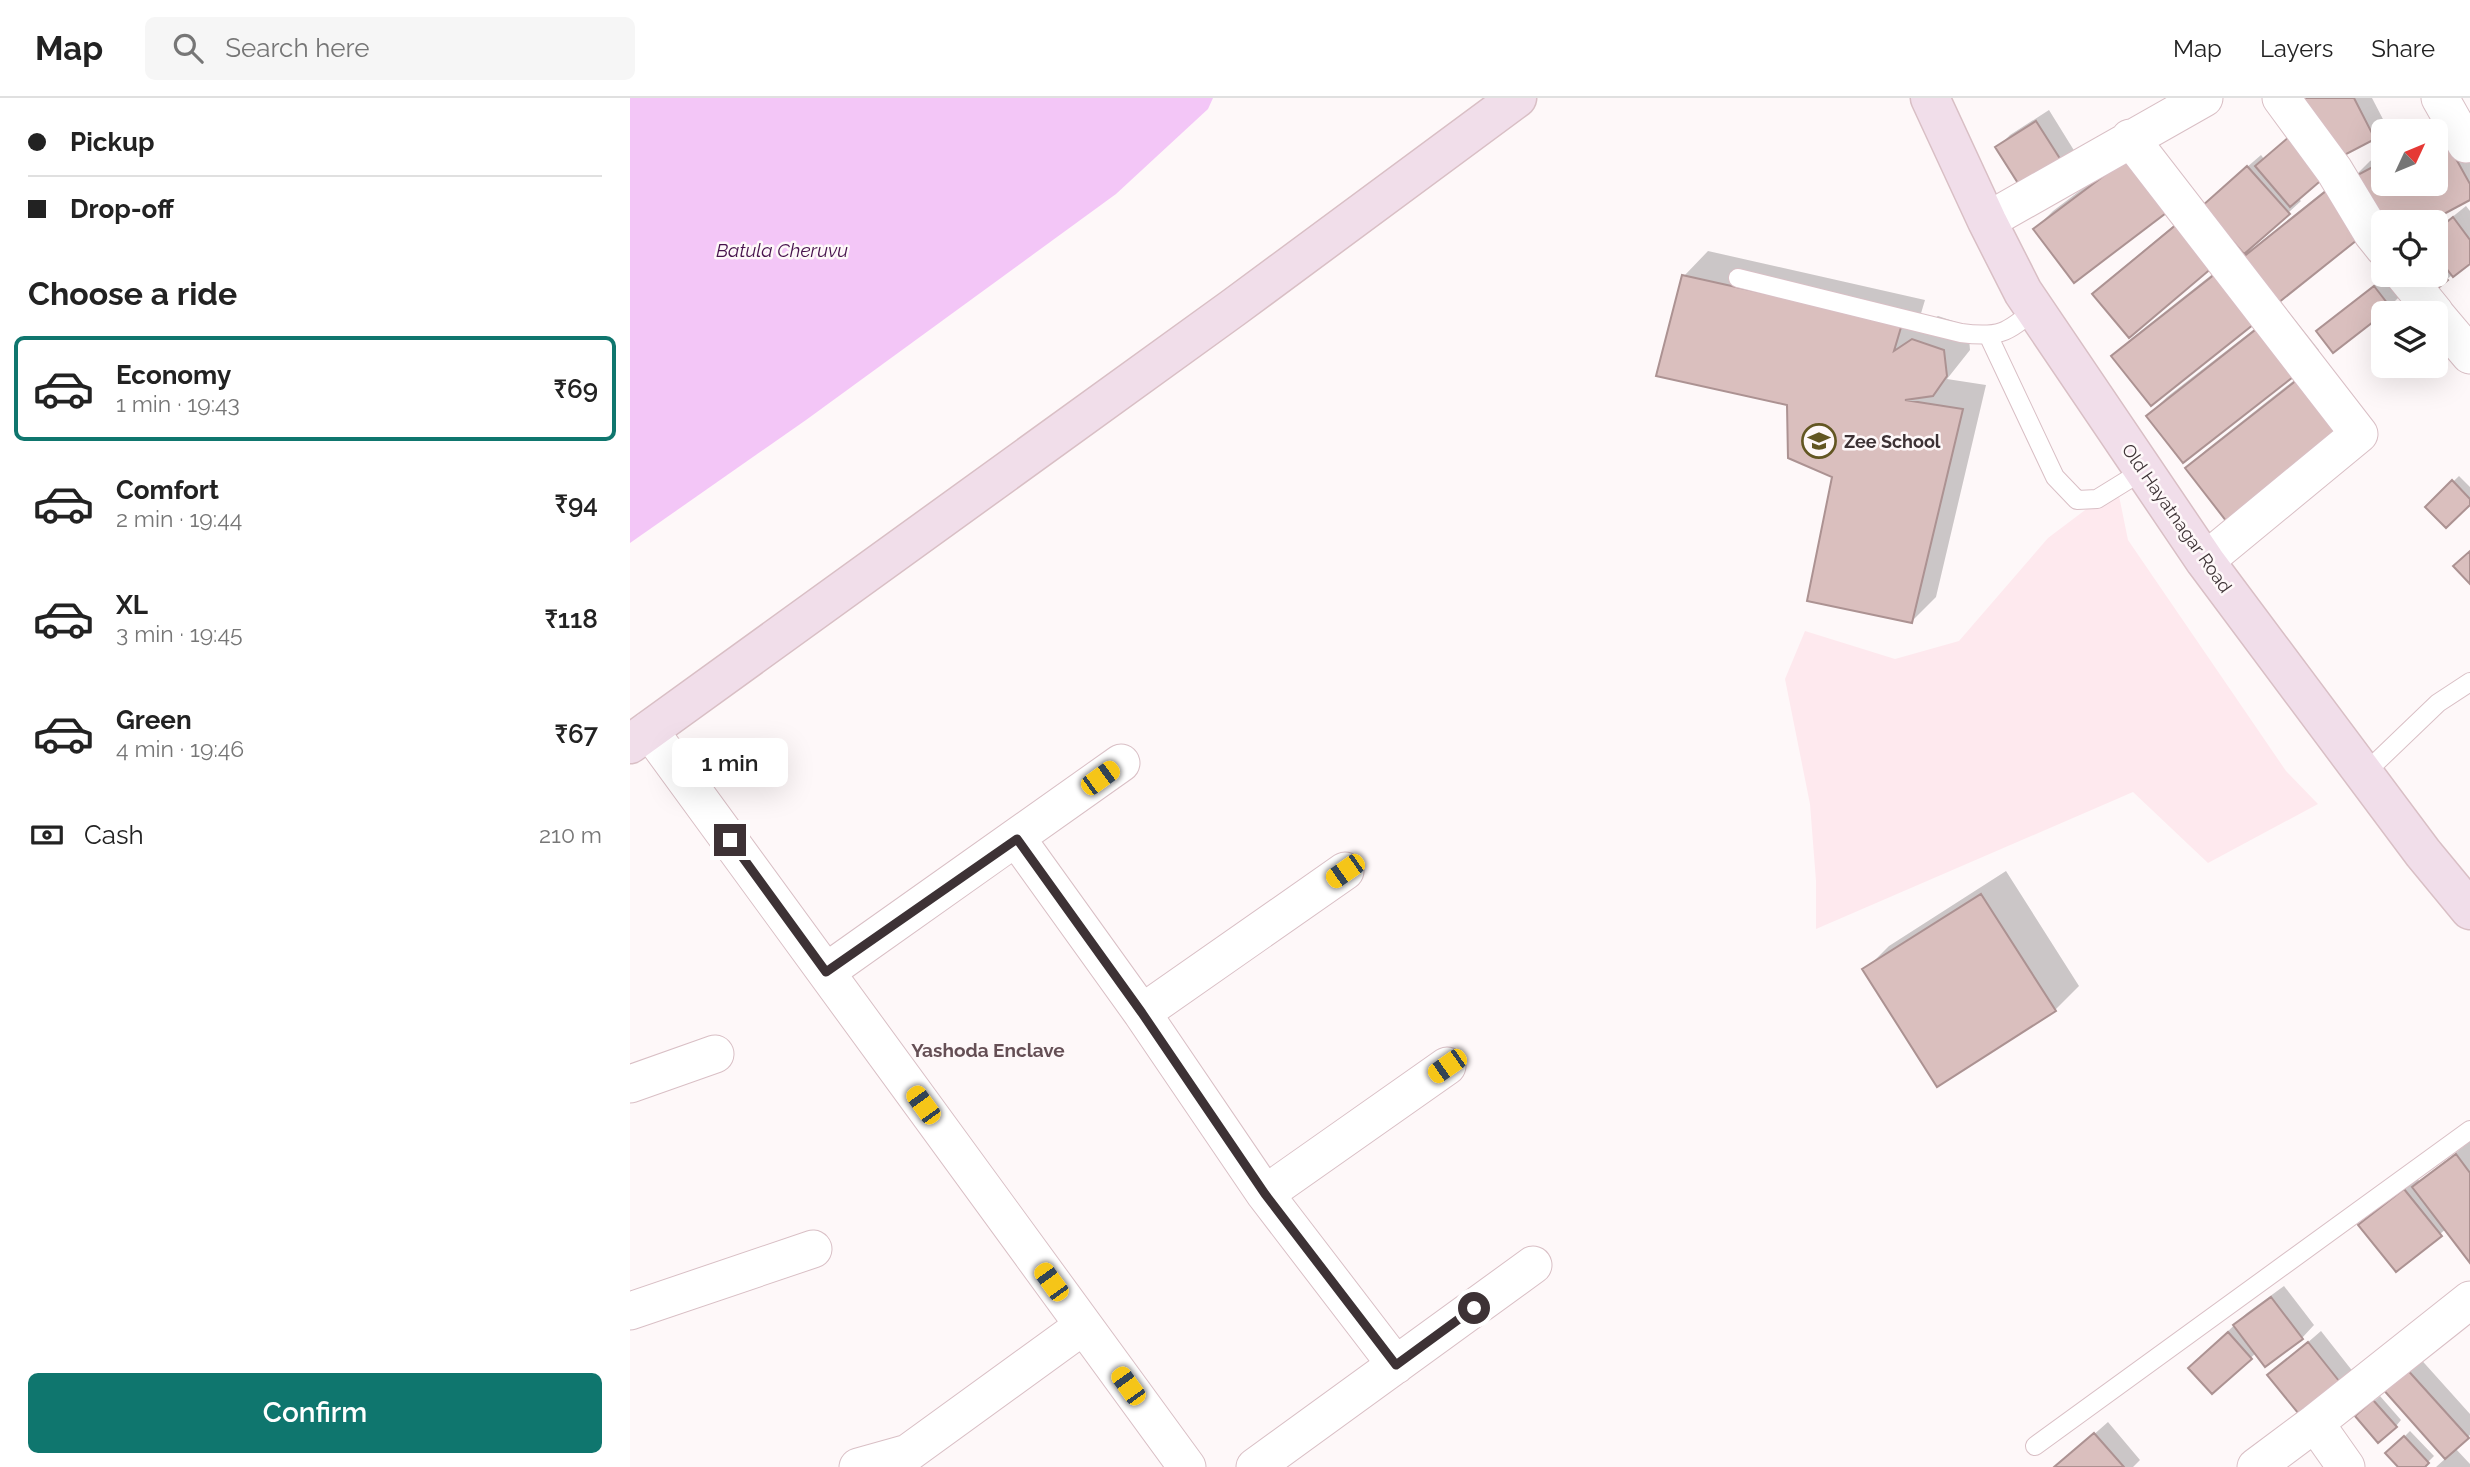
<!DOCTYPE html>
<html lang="en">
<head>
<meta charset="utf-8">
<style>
	:root { --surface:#fff; --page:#f6f6f6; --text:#222; --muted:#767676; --line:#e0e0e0; --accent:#0f766e }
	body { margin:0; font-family:Raleway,sans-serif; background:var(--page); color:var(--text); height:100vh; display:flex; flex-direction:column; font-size:26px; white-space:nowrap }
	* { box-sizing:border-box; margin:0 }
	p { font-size:23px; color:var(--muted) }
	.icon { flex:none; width:38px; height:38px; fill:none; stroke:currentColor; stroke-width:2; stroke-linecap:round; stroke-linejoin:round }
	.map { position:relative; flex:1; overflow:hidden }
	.sheet { display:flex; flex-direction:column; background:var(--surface); width:630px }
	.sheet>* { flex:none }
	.guide { display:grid; align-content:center; height:154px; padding:0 28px; background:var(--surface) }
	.needle { width:46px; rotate:46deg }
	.fabs { position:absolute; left:1741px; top:21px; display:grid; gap:14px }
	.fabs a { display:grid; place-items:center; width:77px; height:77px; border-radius:10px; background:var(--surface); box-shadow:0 7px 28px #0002; font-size:35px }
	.end { position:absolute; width:32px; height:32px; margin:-16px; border:9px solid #3d3235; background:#fff; box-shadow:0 0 0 4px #fff }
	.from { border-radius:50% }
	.bubble { position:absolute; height:49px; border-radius:10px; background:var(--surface); box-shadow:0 7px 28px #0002; font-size:23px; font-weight:600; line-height:49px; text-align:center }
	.car { position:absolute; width:21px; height:42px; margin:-21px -10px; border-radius:9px; box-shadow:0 0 5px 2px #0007; background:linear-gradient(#f5c518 24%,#345 0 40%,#f5c518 0 76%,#345 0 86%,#f5c518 0) }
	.guide b { display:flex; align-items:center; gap:24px; height:66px; font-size:26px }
	.guide b+b { border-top:2px solid var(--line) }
	.guide i { width:18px; height:18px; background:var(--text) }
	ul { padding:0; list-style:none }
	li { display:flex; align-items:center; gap:21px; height:105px; margin:0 14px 10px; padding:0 14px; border:4px solid transparent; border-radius:10px }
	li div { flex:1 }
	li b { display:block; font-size:26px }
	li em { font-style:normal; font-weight:600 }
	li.active { border-color:var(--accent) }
	li>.icon { width:63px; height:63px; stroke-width:1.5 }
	h2 { padding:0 28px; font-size:32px; line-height:84px }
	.pay { display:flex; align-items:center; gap:18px; height:77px; padding:0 28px; font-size:26px }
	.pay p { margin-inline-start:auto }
	.action { display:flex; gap:14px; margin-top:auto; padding:14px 28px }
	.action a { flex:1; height:80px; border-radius:10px; background:var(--accent); color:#fff; font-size:28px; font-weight:600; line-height:80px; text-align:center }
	header { display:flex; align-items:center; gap:42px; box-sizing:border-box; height:98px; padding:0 35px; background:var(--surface); border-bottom:2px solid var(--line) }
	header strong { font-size:33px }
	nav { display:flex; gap:38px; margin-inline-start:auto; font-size:24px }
	.search { width:490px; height:63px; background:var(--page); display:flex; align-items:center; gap:18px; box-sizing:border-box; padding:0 24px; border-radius:10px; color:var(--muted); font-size:26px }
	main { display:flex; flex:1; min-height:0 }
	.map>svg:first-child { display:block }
	.built { fill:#fee9ee }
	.water { fill:#f3c6f7 }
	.shadow { fill:#0003 }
	.building { fill:#dabfbe; stroke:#ac9292; stroke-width:2 }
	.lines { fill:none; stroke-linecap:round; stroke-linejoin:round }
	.lane-casing { stroke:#d9bfc5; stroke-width:20 }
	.street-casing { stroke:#d9bfc5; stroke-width:39 }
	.secondary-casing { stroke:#d9bfc5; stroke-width:41 }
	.lane { stroke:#fff; stroke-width:18 }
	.street { stroke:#fff; stroke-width:37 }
	.secondary { stroke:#f1deea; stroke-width:38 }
	.route { stroke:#3d3235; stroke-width:9 }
	.labels { text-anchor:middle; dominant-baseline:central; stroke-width:5; stroke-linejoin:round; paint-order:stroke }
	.poi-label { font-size:18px; font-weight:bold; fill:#3d3235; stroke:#fef8f9; text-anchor:start }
	.street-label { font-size:18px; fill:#3d3235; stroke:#fef8f9 }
	.water-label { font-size:19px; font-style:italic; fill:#46114c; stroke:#fef8f9 }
	.neighbourhood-label { font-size:19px; font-weight:bold; fill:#654f55; stroke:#fef8f9 }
</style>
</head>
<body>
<header>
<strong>Map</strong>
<div class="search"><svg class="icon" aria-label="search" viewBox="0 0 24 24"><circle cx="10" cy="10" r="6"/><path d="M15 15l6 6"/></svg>Search here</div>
<nav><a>Map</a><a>Layers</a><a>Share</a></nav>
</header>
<main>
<section class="sheet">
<div class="guide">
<b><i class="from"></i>Pickup</b>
<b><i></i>Drop-off</b>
</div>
<h2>Choose a ride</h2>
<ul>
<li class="active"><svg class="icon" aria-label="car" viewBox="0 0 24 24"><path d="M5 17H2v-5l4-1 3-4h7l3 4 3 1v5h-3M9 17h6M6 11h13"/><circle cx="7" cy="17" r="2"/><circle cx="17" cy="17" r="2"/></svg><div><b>Economy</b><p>1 min · 19:43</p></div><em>₹69</em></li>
<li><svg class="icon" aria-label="car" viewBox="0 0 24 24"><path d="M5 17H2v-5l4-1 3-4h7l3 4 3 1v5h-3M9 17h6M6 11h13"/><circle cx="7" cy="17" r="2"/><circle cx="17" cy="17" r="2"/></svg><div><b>Comfort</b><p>2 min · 19:44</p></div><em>₹94</em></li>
<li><svg class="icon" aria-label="car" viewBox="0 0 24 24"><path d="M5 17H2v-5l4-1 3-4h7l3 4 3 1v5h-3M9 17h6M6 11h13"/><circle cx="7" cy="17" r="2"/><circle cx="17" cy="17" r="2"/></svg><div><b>XL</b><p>3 min · 19:45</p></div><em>₹118</em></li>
<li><svg class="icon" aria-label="car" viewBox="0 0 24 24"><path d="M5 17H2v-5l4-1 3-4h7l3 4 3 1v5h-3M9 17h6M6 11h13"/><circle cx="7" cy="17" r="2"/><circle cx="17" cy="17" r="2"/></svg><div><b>Green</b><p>4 min · 19:46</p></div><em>₹67</em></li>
</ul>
<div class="pay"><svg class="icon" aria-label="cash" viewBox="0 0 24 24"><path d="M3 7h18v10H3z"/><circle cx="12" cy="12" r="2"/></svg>Cash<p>210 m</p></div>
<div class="action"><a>Confirm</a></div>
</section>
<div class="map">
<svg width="1840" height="1369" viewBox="0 0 1840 1369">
	<rect width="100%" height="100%" fill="#fef8f9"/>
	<!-- built -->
	<path class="built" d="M 1487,388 L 1498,442 L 1656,673 L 1688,706 L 1578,765 L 1503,694 L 1186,831 L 1186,783 L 1180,706 L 1155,581 L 1175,533 L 1265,561 L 1329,543 L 1418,440 Z"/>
	<!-- water -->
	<path class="water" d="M 0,0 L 583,0 L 578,11 L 486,96 L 176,322 L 0,445 Z"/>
	<!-- shadow -->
	<path class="shadow" d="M 1672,0 L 1742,0 L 1756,27 L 1744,39 L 1711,57 L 1668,100 L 1671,103 L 1658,115 L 1586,96 L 1631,57 L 1634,61 L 1682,20 Z
		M 1419,12 L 1445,54 L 1394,90 L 1368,49 L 1380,37 Z
		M 1829,15 L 1840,35 L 1840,100 L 1795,124 L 1745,123 L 1615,160 L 1633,142 L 1720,72 L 1725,78 L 1740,63 L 1754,56 L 1754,86 L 1806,86 L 1806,33 L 1795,33 Z
		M 1518,41 L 1444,182 L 1405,131 L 1423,113 Z
		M 1836,108 L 1840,113 L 1840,164 L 1817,181 L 1791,177 L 1806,177 L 1806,132 Z
		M 1566,109 L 1499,237 L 1464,196 L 1483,178 Z
		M 1078,153 L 1295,202 L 1286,232 L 1308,218 L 1338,228 L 1340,252 L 1317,281 L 1356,287 L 1306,499 L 1282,523 L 1204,378 L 1159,305 L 1054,178 Z
		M 1604,159 L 1521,306 L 1484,258 L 1502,240 Z
		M 1757,177 L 1772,196 L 1759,209 L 1688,233 L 1701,221 Z
		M 1654,208 L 1689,252 L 1670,270 L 1518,318 L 1537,299 Z
		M 1691,261 L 1732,312 L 1557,371 L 1576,352 Z
		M 1829,378 L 1840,389 L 1840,405 L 1797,409 Z
		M 1376,773 L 1449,888 L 1425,912 L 1235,872 L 1259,848 Z
		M 1840,1043 L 1840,1162 L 1816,1131 L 1766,1172 L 1730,1128 L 1787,1080 L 1790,1084 Z
		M 1654,1188 L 1684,1227 L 1672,1240 L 1626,1255 L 1583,1294 L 1573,1257 L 1617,1215 Z
		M 1691,1233 L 1724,1275 L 1712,1287 L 1640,1277 Z
		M 1787,1257 L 1840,1316 L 1840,1337 L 1825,1350 L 1840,1366 L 1840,1369 L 1806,1369 L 1816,1360 L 1753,1289 Z
		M 1750,1298 L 1771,1322 L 1766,1328 L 1733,1313 Z
		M 1478,1324 L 1510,1362 L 1503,1369 L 1427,1369 Z
		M 1780,1333 L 1804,1358 L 1793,1369 L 1771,1369 L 1758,1355 Z"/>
	<!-- building -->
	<path class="building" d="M 1670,0 L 1724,0 L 1745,41 L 1703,63 Z
		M 1406,23 L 1434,67 L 1393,93 L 1365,49 Z
		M 1667,32 L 1702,73 L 1660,109 L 1625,68 Z
		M 1810,32 L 1840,86 L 1840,102 L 1799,124 L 1754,124 L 1720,81 L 1754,63 L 1754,86 L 1806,86 L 1806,34 Z
		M 1499,59 L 1540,112 L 1444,185 L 1403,131 Z
		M 1617,68 L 1660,116 L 1614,156 L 1572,108 Z
		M 1701,89 L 1737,134 L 1648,205 L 1612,160 Z
		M 1823,119 L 1840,142 L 1840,166 L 1823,179 L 1806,157 L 1806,133 Z
		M 1547,126 L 1583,169 L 1499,240 L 1462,196 Z
		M 1806,167 L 1818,182 L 1803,194 L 1789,177 L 1806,177 Z
		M 1585,176 L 1624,226 L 1521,308 L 1481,258 Z
		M 1052,177 L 1272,226 L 1264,253 L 1282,241 L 1314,252 L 1317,278 L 1303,298 L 1275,302 L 1333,311 L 1282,525 L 1177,503 L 1202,379 L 1158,360 L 1157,307 L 1026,278 Z
		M 1744,188 L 1761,210 L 1703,255 L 1686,233 Z
		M 1634,225 L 1672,272 L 1553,365 L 1516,318 Z
		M 1672,278 L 1715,332 L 1597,424 L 1555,370 Z
		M 1822,382 L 1840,401 L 1840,407 L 1816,430 L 1795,409 Z
		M 1840,453 L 1840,486 L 1823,468 Z
		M 1351,796 L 1426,913 L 1307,989 L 1232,871 Z
		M 1826,1056 L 1840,1075 L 1840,1165 L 1782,1089 Z
		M 1774,1091 L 1812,1138 L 1766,1174 L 1728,1127 Z
		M 1641,1199 L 1673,1241 L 1635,1269 L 1603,1227 Z
		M 1598,1234 L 1622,1261 L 1582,1296 L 1558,1270 Z
		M 1678,1244 L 1713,1288 L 1673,1321 L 1637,1277 Z
		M 1774,1268 L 1839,1340 L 1815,1361 L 1751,1289 Z
		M 1743,1302 L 1767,1329 L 1748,1345 L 1725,1318 Z
		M 1464,1335 L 1494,1369 L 1424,1369 Z
		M 1774,1338 L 1799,1365 L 1795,1369 L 1768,1369 L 1755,1355 Z"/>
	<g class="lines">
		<!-- lane casing -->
		<g class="lane-casing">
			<path id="lane" d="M 1108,180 L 1331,235 C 1369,240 1377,235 1405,211
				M 1359,239 L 1425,379 L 1447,402 L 1467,401 L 1514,372
				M 1734,676 L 1808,605 L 1840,584
				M 1405,1348 L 1840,1032"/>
		</g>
		<!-- street casing -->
		<g class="street-casing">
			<path id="street" d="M 1651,0 L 1704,72 L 1742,135 L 1754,150
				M 1810,0 L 1836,46
				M 1500,40 L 1729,336 L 1575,463
				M 1357,123 L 1574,0
				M 1774,177 L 1805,215
				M 1806,217 L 1840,257
				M 19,632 L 557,1369
				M 387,741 L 512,915 L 635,1096 L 766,1267
				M 196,874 L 491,665
				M 512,915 L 715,773
				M 0,986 L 85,956
				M 635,1096 L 817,968
				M 0,1213 L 183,1151
				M 1685,1325 L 1716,1369
				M 228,1369 L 278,1355 L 453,1228
				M 625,1369 L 903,1167
				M 1626,1369 L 1685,1325 L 1840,1202"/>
		</g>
		<!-- secondary casing -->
		<g class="secondary-casing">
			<path id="secondary" d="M 1300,0 L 1357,123 L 1393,194 L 1575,463 L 1793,755 L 1840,812
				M 0,646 L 603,210 L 887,0"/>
		</g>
		<!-- lane -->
		<use href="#lane" class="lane"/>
		<!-- street -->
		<use href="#street" class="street"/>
		<!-- secondary -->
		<use href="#secondary" class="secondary"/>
	</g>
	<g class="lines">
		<!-- route -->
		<path class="route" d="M 100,742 L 196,874 L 387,741 L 512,915 L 635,1096 L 766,1267 L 844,1210"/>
	</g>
	<!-- icons -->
	<defs>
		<g id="school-ring" transform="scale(1.75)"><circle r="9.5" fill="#fef8f9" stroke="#625622" stroke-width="1.5"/><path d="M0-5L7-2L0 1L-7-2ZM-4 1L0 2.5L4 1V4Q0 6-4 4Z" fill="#625622"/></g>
	</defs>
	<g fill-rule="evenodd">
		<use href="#school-ring" x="1189" y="343"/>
	</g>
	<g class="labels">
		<!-- poi labels -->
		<g class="poi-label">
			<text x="1214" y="343">Zee School</text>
		</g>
		<!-- street labels -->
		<g class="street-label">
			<text transform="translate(1547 420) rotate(55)">Old Hayatnagar Road</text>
		</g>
		<!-- water labels -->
		<g class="water-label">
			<text x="152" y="152">Batula Cheruvu</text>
		</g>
		<!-- neighbourhood labels -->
		<g class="neighbourhood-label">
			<text x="358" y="952">Yashoda Enclave</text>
		</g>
	</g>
</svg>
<div class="fabs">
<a><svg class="needle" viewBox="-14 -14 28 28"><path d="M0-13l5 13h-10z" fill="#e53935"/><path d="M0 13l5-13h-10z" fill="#767676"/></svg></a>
<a><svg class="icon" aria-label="locate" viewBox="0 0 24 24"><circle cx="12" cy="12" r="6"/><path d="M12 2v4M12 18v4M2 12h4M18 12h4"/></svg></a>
<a><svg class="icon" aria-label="layers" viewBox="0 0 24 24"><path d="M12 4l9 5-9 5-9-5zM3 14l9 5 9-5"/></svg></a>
</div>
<i class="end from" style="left:844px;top:1210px"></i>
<i class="end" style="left:100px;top:742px"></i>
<div class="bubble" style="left:42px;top:640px;width:116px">1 min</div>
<i class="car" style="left:470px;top:680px;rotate:54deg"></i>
<i class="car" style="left:715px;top:773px;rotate:235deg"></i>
<i class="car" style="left:817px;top:968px;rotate:235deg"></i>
<i class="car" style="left:293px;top:1007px;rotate:324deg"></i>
<i class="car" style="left:421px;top:1184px;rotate:324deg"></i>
<i class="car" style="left:498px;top:1288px;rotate:324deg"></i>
</div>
</main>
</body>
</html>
